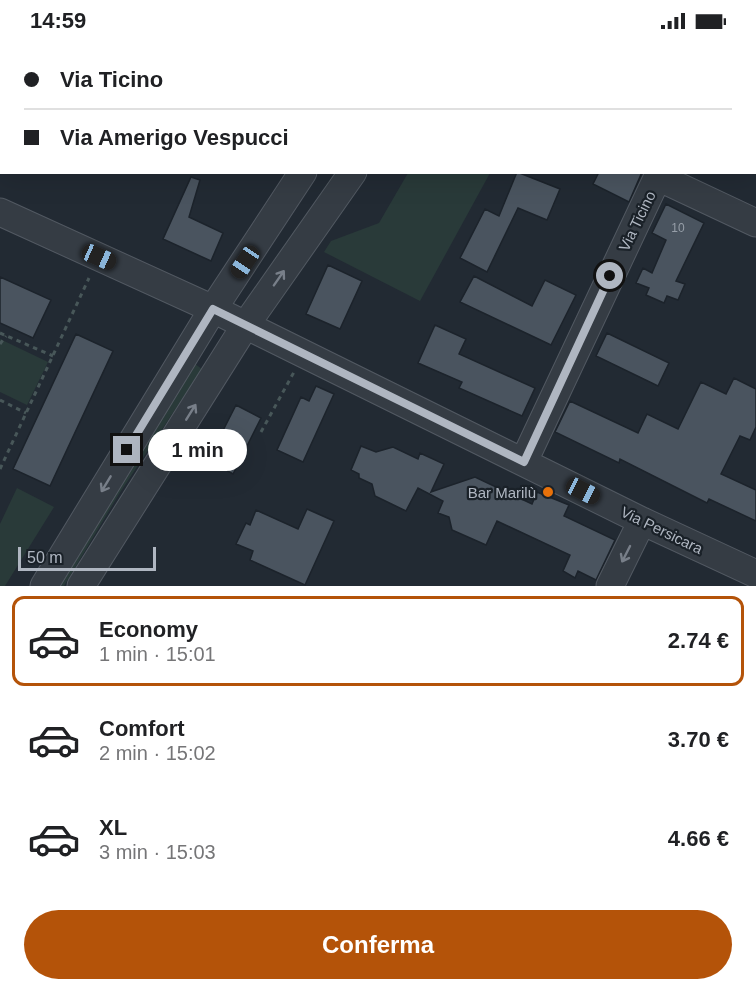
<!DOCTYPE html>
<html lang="it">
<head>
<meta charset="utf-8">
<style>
	:root { --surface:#fff; --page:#f2f2f2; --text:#202124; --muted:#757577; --line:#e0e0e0; --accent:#b45309 }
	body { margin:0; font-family:Helvetica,sans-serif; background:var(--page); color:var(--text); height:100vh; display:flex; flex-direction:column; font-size:22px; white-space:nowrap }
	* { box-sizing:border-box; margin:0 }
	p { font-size:20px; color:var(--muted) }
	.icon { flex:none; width:33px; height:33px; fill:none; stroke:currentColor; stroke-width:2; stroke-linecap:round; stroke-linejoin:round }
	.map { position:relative; height:544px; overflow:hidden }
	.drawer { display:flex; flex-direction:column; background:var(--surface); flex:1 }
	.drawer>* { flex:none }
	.guide { position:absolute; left:0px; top:0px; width:756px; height:132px; box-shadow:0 6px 24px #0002; display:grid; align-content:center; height:132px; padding:0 24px; background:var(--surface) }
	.scale { position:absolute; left:18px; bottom:15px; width:138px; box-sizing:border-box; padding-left:6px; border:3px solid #afb6c1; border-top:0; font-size:16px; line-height:21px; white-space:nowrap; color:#afb6c1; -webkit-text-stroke:4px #1a2128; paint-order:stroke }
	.end { position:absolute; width:27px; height:27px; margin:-14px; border:8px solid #afb6c1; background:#111; box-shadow:0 0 0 3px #111 }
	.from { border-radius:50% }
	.bubble { position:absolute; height:42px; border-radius:21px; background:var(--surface); box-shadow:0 6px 24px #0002; font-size:20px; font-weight:700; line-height:42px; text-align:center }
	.car { position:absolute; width:18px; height:36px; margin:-18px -9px; border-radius:8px; box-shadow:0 0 4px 2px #0007; background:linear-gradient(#222 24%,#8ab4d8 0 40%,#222 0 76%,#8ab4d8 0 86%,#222 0) }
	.guide b { display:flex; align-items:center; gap:21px; height:57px; font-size:22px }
	.guide b+b { border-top:2px solid var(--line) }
	.guide i { width:15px; height:15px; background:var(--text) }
	ul { padding:10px 0 0; list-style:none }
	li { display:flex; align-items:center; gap:18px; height:90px; margin:0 12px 9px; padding:0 12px; border:3px solid transparent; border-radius:12px }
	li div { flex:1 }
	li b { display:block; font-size:22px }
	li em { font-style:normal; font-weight:700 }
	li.active { border-color:var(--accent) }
	li>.icon { width:54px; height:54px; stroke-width:1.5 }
	.button { display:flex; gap:12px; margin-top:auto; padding:12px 24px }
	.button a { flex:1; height:69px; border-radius:36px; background:var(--accent); color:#fff; font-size:24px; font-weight:700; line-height:69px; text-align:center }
	.status { display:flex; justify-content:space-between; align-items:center; height:42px; padding:0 30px; background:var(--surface); direction:ltr }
	.status svg { height:16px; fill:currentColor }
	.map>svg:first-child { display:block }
	.green { fill:#293a39 }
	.building { fill:#4a545f; stroke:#1c232b; stroke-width:1.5 }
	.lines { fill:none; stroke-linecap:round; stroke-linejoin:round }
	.minor-casing { stroke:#525962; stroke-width:29 }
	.path { stroke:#485759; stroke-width:3; stroke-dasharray:4.5 4.5; stroke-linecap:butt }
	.minor { stroke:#353c44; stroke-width:27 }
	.oneway { stroke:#787f89 }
	.route { stroke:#afb6c1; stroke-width:8 }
	.food-dot { fill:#e8710a; stroke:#1a2128; stroke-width:2 }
	.labels { text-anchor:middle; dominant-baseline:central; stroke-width:4.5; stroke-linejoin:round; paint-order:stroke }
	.number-label { font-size:12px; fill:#969ea8 }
	.street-label { font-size:15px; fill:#afb6c1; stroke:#1a2128 }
	.poi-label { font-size:15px; fill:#afb6c1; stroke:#1a2128; text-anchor:end }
</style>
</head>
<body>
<div class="status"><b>14:59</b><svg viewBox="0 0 49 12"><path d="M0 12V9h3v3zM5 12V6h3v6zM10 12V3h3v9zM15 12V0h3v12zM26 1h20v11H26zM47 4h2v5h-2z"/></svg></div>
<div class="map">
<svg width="756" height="544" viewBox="0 0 756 544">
	<rect width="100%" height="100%" fill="#222a33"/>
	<!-- green -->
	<path class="green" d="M 408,131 L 490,131 L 420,259 L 324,210 L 331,199 L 379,181 Z
		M 0,297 L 48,320 L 27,363 L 0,350 Z
		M 195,322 L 202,327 L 119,452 L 64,544 L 53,544 Z
		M 17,446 L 54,465 L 5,544 L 0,544 L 0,482 Z"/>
	<!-- building -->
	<path class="building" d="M 517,130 L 560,147 L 547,178 L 518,166 L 487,230 L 460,216 L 485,167 L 499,174 Z
		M 599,130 L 642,130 L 629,160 L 593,142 Z
		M 191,135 L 200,138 L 189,175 L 223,191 L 211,219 L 163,197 Z
		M 666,162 L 704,181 L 676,239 L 685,242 L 678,258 L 667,254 L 664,261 L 646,253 L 649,246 L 636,241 L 643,226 L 652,231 L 666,198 L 652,191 Z
		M 328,223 L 362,239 L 340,287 L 306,272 Z
		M 474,234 L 532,264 L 545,238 L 576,253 L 551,303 L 460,260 Z
		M 0,235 L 51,258 L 33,296 L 0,281 Z
		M 435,283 L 466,297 L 459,312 L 535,346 L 522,374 L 459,346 L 462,340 L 418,321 Z
		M 607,291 L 669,321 L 658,344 L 596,314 Z
		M 76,292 L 113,309 L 50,444 L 13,427 Z
		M 734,336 L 756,347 L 756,385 L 750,398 L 740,394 L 721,432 L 756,448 L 756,479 L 709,457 L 707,461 L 620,417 L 619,421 L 555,390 L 570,359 L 638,391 L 647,372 L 678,387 L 701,340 L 726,352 Z
		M 316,344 L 334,352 L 303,420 L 277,408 L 301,355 L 309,359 Z
		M 236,363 L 261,376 L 233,432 L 208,418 Z
		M 361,404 L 376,410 L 393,405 L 418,417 L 420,411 L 444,422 L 431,450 L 475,435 L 532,462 L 537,450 L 569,463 L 564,474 L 615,498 L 596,538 L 578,529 L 575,536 L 563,529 L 570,513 L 497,479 L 486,503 L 452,488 L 449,475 L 438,471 L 443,459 L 418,446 L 406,469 L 375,454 L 372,442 L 359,436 L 359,432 L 351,428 Z
		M 307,467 L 334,479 L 305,543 L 250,518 L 253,509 L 236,502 L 246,481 L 250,483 L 256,468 L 298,487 Z"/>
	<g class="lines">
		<!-- minor casing -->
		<g class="minor-casing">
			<path id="minor" d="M 345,2 L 345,0
				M 386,2 L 386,0
				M 425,2 L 426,0
				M 472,2 L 473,0
				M 722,2 L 722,0
				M 658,135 L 756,181
				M 0,170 L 213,267 L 642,479 L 756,532
				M 524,419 L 660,130
				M 44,544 L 213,267 L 303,130
				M 81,544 L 245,284 L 353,130
				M 610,544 L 642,479"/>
		</g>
		<!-- path -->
		<path class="path" d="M 59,0 L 62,2
			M 221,2 L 221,0
			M 0,291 L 53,314
			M 0,302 L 6,294
			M 0,358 L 26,371
			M 261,390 L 294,330
			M 0,427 L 89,236"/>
		<!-- minor -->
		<use href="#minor" class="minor"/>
	</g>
	<!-- one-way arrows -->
	<defs><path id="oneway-shaft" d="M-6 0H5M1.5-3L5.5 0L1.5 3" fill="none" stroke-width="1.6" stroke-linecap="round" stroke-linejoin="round" transform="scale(1.5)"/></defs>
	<g class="oneway">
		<use href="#oneway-shaft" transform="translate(279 236) rotate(-55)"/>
		<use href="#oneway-shaft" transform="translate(191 370) rotate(-58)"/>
		<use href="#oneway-shaft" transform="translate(106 442) rotate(121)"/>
		<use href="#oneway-shaft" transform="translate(626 512) rotate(117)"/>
	</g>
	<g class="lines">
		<!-- route -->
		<path class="route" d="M 127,408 L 213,267 L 524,420 L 610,234"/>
	</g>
	<!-- markers -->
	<circle class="food-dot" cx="548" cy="450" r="6"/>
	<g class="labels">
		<!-- number labels -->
		<g class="number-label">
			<text x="678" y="186">10</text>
		</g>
		<!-- street labels -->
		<g class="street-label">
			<text transform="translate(637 179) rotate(-64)">Via Ticino</text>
			<text transform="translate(662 488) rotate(26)">Via Persicara</text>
		</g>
		<!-- poi labels -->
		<g class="poi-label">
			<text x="536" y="450">Bar Marilù</text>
		</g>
	</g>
</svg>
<div class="scale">50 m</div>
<i class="end from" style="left:610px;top:234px"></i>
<i class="end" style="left:127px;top:408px"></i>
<div class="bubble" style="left:148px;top:387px;width:99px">1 min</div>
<i class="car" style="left:99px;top:215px;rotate:114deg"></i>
<i class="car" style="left:245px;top:220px;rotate:214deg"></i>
<i class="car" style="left:583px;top:449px;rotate:117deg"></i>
<div class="guide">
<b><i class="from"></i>Via Ticino</b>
<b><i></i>Via Amerigo Vespucci</b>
</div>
</div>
<section class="drawer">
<ul>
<li class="active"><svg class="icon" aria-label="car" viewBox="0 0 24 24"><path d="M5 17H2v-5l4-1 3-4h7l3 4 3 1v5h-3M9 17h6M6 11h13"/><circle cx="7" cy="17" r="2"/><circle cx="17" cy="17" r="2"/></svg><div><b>Economy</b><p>1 min · 15:01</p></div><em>2.74 €</em></li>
<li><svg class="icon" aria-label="car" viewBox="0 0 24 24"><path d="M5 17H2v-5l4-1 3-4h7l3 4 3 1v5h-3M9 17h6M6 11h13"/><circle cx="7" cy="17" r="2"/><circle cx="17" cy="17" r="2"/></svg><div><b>Comfort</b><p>2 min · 15:02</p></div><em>3.70 €</em></li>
<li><svg class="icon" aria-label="car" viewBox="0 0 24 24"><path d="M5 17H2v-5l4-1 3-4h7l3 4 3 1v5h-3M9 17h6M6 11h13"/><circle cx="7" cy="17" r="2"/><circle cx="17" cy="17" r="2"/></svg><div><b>XL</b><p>3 min · 15:03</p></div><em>4.66 €</em></li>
</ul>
<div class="button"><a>Conferma</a></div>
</section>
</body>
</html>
